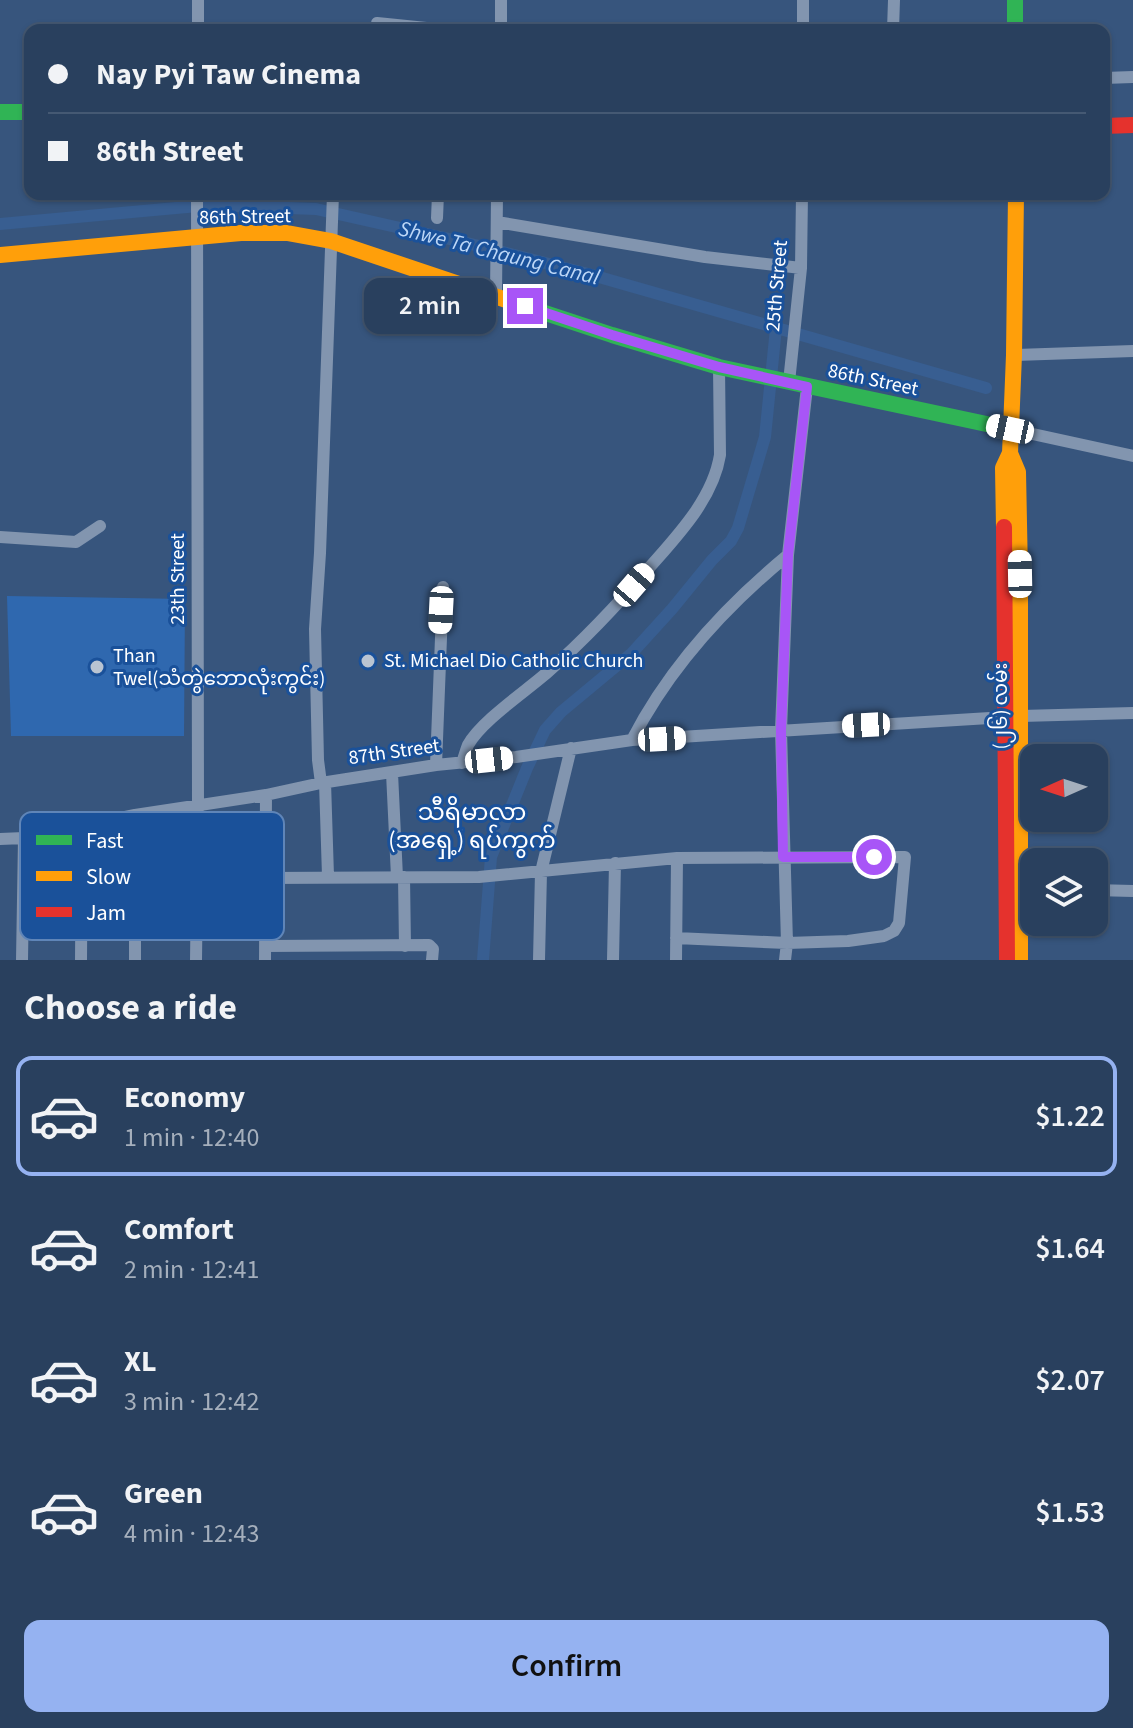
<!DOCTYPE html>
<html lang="en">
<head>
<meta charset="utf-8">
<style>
	:root { --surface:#29405e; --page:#314764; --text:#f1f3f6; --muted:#a5afbc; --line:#455973; --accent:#95b2f1 }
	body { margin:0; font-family:"Source Sans 3","Noto Sans Myanmar",sans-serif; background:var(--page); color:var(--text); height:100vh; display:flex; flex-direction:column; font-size:30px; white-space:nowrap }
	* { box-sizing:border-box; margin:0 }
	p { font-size:26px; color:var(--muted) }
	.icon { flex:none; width:44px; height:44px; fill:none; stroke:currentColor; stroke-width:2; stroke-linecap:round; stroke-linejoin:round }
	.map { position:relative; height:960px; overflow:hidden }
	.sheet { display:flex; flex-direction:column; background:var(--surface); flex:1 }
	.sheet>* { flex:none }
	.top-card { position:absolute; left:24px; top:24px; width:1086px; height:176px; border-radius:16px; box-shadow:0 2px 6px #0004,0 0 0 2px var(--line); display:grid; align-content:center; height:176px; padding:0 24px; background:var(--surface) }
	.needle { width:52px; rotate:267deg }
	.buttons { position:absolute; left:1020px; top:744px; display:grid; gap:16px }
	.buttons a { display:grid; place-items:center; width:88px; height:88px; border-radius:16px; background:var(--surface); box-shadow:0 2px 6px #0004,0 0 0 2px var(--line); font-size:40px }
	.end { position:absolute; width:36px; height:36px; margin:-18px; border:10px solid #a855f7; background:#fff; box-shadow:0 0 0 4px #fff }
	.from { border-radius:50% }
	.bubble { position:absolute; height:56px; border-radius:16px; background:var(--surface); box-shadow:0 2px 6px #0004,0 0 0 2px var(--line); font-size:26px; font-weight:600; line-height:56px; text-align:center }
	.car { position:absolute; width:24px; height:48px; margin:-24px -12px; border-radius:10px; box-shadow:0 0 6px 2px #0007; background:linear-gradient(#fff 24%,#345 0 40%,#fff 0 76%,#345 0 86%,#fff 0) }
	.top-card b { display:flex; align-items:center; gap:28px; height:76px; font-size:30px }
	.top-card b+b { border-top:2px solid var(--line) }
	.top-card i { width:20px; height:20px; background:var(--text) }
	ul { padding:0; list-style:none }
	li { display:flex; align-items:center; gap:24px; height:120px; margin:0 16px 12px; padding:0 8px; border:4px solid transparent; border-radius:16px }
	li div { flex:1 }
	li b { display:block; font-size:30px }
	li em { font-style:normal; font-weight:600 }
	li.on { border-color:var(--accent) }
	li>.icon { width:72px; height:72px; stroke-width:1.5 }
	h2 { padding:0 24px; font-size:36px; line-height:96px }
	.primary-button { display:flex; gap:16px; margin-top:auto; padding:16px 24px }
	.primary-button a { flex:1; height:92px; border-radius:16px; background:var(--accent); color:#111; font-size:32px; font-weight:600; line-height:92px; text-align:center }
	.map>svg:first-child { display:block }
	.grass { fill:#2f68af }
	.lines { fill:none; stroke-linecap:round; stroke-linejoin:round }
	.canal { stroke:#385e91; stroke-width:12 }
	.street { stroke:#8295af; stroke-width:12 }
	.fast { stroke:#30b455; stroke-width:16 }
	.slow { stroke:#ff9f0a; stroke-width:16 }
	.jam { stroke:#e5322d; stroke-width:16 }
	.route { stroke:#a855f7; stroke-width:10 }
	.poi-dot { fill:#b9c4d2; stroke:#1a519a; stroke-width:3 }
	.labels { text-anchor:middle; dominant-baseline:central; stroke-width:6; stroke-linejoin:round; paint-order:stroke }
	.street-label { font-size:20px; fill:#fff; stroke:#1a519a }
	.poi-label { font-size:20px; fill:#fff; stroke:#1a519a; text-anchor:start }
	.water-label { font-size:22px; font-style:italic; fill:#bdd7f7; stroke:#1a519a }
	.quarter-label { font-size:24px; fill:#fff; stroke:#1a519a }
	.key { fill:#1a519a; stroke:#5f85b8; stroke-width:2 }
	.key-label { font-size:22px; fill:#fff }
</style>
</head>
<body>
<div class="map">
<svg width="1133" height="960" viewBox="0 0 1133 960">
	<rect width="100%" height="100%" fill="#37557d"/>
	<!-- grass -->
	<path class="grass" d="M 7,596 L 185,599 L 184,736 L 11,736 Z"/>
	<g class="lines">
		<!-- canal -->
		<path class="canal" d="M 0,224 L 209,205 L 316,209 L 467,243 L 592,275 L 986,388
			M 483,960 L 491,857 L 527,768 L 545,730 L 561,712 L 632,653 L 672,609 L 712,560 L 731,541 L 738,528 L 765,437 L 776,328"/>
		<!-- street -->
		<path class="street" d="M 198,0 L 198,30
			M 377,23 L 446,30
			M 501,30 L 501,0
			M 803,30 L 803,0
			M 893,30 L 894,0
			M 1104,78 L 1133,77
			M 437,218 L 438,194
			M 497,222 L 705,257 L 801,268
			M 496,296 L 497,194
			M 1014,355 L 1133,351
			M 789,382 L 801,268 L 802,194
			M 1010,429 L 1133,456
			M 0,537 L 76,542 L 100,526
			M 632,740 C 669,668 726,606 788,555
			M 462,763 C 464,757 466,750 468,745 C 482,720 528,690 550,670 C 585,639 618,604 649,568 C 677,536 713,499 720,455 L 719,367
			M 436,765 L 443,587
			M 392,773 L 397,877
			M 325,782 L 328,876
			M 321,783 L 318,760 L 315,629 L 320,553 L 333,194
			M 0,839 L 24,838 L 135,815 L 266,795 L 321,783 L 436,765 L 516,757 L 632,740 L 1021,716 L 1133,713
			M 404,877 L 405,946
			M 265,878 L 479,877 L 677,858 L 905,857 L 899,923 L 894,931 L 884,936 L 848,941 L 787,943 L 676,938
			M 1094,890 L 1133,891
			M 265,946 L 429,945 L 433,949 L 432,960
			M 22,960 L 24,838
			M 81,960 L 82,825
			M 135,960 L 135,815
			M 196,960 L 198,805 L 197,194
			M 265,960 L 266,795
			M 539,960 L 541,872 L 571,748
			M 613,960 L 615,863
			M 676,960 L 677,858
			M 785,960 L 787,943 L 781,730 L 788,555 L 807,387"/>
		<!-- fast -->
		<path class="fast" d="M 1015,0 L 1015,30
			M 0,112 L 30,112
			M 527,307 L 612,335 L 719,367 L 1010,429"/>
		<!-- slow -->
		<path class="slow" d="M 0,255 L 241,233 L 287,233 L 331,241 L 527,307
			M 1010,453 L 1018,472 L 1020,574 L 1020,960
			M 1004,527 L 1003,468 L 1010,453 L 1014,355 L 1016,194"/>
		<!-- jam -->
		<path class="jam" d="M 1104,126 L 1133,125
			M 1004,527 L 1007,960"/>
	</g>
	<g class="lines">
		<!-- route -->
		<path class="route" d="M 525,306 L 612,335 L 719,367 L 807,387 L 788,555 L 781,730 L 783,857 L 874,857"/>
	</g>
	<!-- markers -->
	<g class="poi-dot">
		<circle cx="368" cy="661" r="8"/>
		<circle cx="97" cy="667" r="8"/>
	</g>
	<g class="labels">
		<!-- street labels -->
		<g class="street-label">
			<text transform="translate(245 217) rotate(-1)">86th Street</text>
			<text transform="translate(777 286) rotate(-85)">25th Street</text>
			<text transform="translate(873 380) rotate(12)">86th Street</text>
			<text transform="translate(178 579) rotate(-90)">23th Street</text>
			<text transform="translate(1001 706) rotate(-90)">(၂၆) လမ်း</text>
			<text transform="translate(394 752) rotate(-8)">87th Street</text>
		</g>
		<!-- poi labels -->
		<g class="poi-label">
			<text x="113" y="656">Than<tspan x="113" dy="23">Twel(သံတွဲဘောလုံးကွင်း)</tspan></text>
			<text x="384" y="661">St. Michael Dio Catholic Church</text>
		</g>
		<!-- water labels -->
		<g class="water-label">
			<text transform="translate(499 253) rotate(14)">Shwe Ta Chaung Canal</text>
		</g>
		<!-- quarter labels -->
		<g class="quarter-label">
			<text x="472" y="812">သီရိမာလာ<tspan x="472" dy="28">(အရှေ့) ရပ်ကွက်</tspan></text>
		</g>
	</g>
	<!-- legend -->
	<rect x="20" y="812" width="264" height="128" rx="12" class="key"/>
	<rect x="36" y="835" width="36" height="10" fill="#30b455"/>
	<rect x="36" y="871" width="36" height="10" fill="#ff9f0a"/>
	<rect x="36" y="907" width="36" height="10" fill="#e5322d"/>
	<g class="key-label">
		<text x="86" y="848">Fast</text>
		<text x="86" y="884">Slow</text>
		<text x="86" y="920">Jam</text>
	</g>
</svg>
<div class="buttons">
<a><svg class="needle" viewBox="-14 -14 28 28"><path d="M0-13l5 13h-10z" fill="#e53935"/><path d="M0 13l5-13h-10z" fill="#a5afbc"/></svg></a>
<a><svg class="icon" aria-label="layers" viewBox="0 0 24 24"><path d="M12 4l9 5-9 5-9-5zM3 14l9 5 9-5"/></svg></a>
</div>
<i class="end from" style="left:874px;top:857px"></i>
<i class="end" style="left:525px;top:306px"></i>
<div class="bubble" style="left:364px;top:278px;width:132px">2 min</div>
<i class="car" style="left:1010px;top:429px;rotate:282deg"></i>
<i class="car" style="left:1020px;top:574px;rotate:359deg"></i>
<i class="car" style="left:634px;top:585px;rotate:41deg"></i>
<i class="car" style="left:441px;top:610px;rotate:183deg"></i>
<i class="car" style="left:866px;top:725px;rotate:267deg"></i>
<i class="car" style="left:662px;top:739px;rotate:87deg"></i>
<i class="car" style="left:489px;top:760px;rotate:84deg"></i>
<div class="top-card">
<b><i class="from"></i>Nay Pyi Taw Cinema</b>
<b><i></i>86th Street</b>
</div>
</div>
<section class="sheet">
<h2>Choose a ride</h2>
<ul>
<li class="on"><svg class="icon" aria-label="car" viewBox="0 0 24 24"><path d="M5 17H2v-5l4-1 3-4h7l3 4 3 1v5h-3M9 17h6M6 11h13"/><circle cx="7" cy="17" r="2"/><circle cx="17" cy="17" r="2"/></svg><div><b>Economy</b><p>1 min · 12:40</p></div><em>$1.22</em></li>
<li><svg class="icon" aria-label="car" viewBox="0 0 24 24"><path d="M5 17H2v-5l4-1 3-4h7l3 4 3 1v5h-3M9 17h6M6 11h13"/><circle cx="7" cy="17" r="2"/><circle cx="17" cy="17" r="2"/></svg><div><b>Comfort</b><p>2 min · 12:41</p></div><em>$1.64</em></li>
<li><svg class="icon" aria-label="car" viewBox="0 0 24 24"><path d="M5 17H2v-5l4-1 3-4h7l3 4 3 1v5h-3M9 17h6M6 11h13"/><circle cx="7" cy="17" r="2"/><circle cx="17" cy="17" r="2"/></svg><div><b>XL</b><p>3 min · 12:42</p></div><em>$2.07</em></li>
<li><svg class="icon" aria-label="car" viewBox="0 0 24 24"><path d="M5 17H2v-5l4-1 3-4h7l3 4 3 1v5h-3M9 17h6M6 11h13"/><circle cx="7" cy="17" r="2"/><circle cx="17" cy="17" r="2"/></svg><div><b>Green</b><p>4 min · 12:43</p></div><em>$1.53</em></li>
</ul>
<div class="primary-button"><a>Confirm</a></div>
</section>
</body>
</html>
